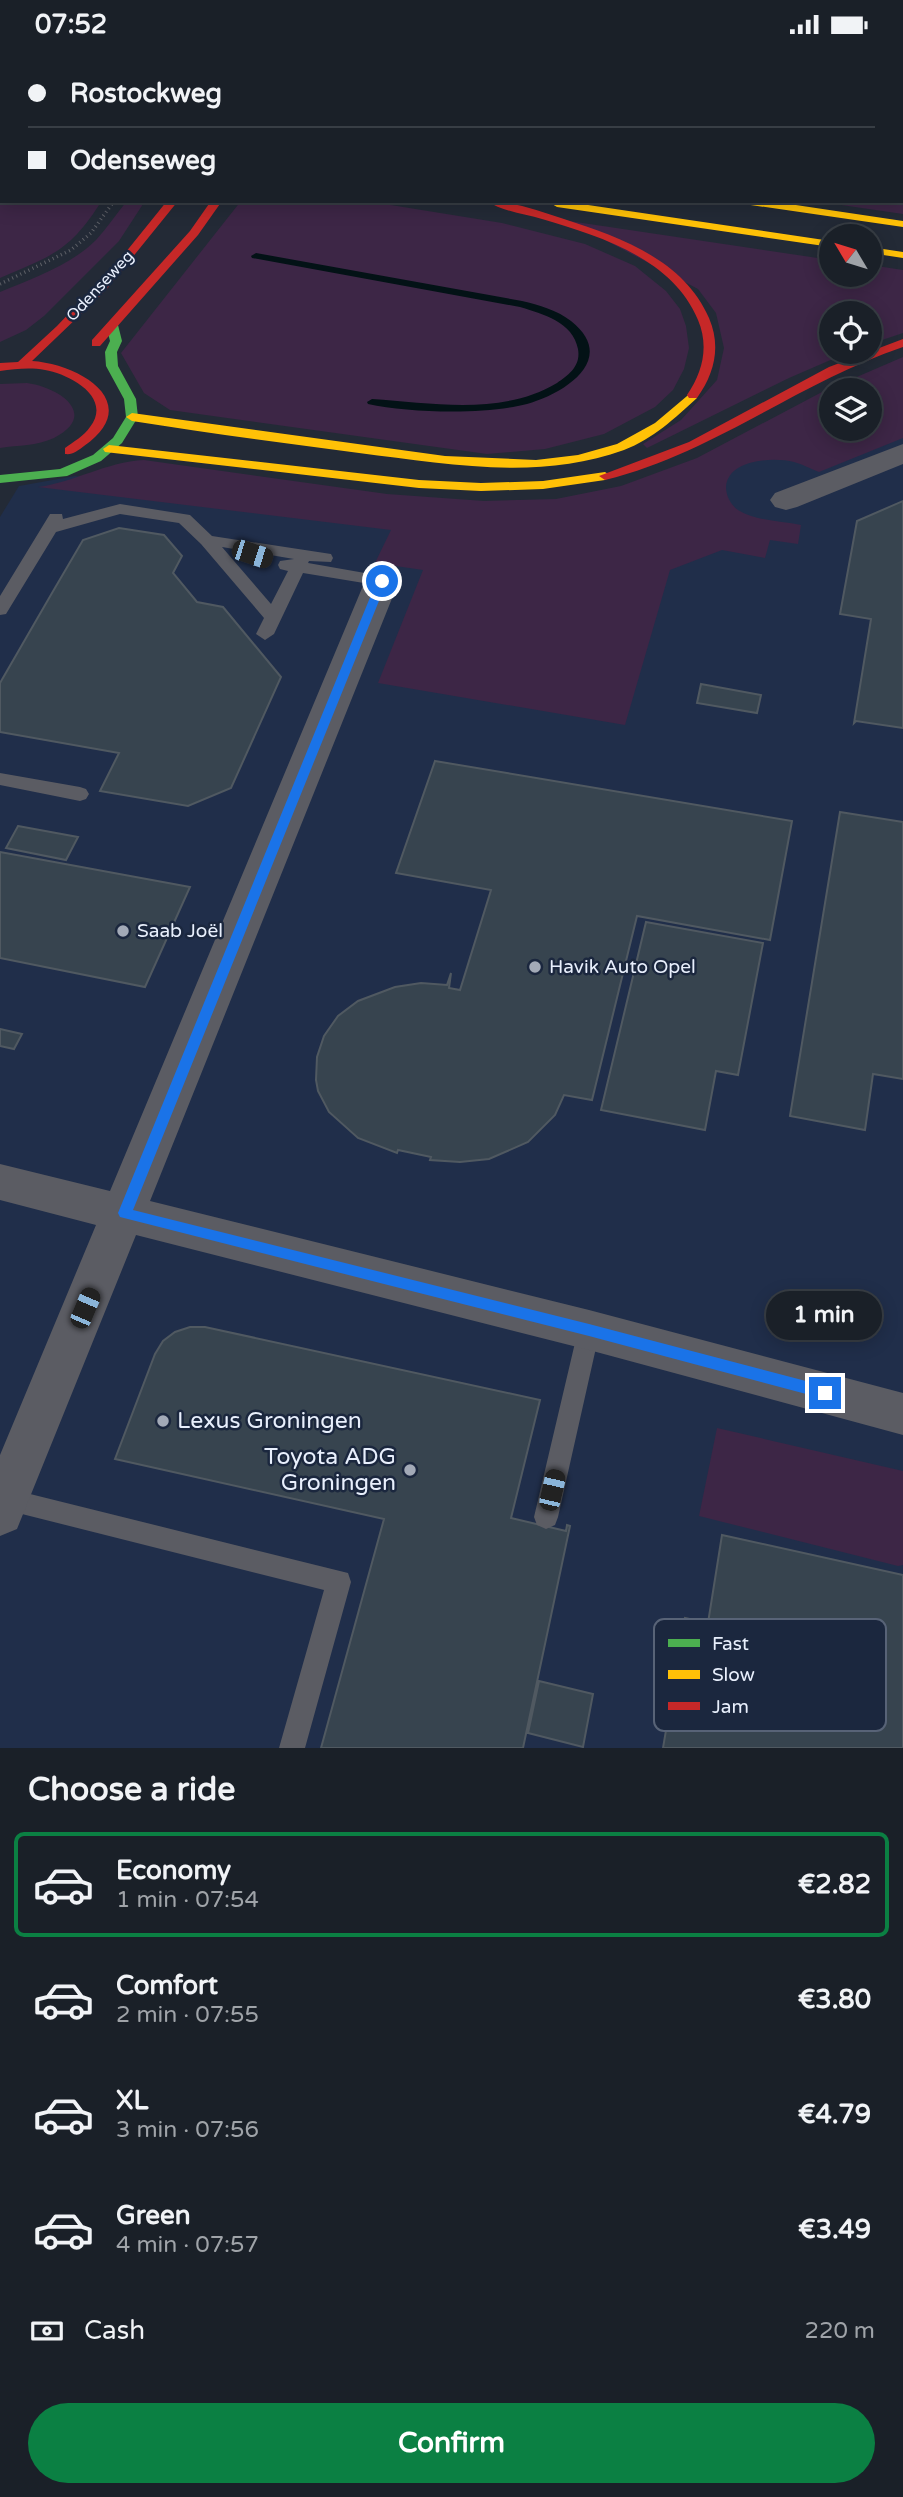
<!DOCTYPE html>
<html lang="en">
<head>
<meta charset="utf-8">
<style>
	:root { --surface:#1a2028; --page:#232830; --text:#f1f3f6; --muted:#9fa3a8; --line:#383e45; --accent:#0b8043 }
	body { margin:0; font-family:"Varela Round",sans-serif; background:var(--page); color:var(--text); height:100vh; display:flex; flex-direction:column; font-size:26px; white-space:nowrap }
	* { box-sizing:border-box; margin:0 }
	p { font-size:23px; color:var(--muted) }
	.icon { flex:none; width:38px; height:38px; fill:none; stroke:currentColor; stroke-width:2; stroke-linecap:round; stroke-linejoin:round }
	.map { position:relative; height:1699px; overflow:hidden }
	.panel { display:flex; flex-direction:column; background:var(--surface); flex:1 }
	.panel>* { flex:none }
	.banner { position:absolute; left:0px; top:0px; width:903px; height:154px; box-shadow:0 4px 18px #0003,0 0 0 2px var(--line); display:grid; align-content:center; height:154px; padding:0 28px; background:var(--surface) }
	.needle { width:46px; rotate:308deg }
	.buttons { position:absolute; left:819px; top:175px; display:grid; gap:14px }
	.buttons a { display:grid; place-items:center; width:63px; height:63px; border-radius:50%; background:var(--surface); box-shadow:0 4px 18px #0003,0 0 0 2px var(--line); font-size:35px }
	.end { position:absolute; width:32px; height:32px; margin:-16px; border:9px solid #1a73e8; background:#fff; box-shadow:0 0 0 4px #fff }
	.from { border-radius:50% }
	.bubble { position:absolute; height:49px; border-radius:24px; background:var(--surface); box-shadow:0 4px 18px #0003,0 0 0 2px var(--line); font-size:23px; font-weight:700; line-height:49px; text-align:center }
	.car { position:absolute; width:21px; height:42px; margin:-21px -10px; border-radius:9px; box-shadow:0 0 5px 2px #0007; background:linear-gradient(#222 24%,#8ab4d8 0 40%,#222 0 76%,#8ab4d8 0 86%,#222 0) }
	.banner b { display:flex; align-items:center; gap:24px; height:66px; font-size:26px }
	.banner b+b { border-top:2px solid var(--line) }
	.banner i { width:18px; height:18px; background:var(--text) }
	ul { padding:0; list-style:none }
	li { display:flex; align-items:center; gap:21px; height:105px; margin:0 14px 10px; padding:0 14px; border:4px solid transparent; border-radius:10px }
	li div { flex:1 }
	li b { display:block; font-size:26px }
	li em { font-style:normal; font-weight:700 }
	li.current { border-color:var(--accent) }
	li>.icon { width:63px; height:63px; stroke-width:1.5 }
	h2 { padding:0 28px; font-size:32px; line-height:84px }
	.pay { display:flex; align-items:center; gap:18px; height:77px; padding:0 28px; font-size:26px }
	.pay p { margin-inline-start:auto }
	.button { display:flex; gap:14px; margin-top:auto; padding:14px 28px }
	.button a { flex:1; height:80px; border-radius:42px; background:var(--accent); color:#fff; font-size:28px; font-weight:700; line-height:80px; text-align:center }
	.status { display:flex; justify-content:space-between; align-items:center; height:49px; padding:0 35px; background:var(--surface); direction:ltr }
	.status svg { height:19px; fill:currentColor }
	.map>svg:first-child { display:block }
	.built { fill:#202e4a }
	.green { fill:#3d2646; fill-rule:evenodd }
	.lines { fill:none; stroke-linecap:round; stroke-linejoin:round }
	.stream { fill:#031216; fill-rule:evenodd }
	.building { fill:#37444f; stroke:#505961; stroke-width:2 }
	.path { stroke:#5e6067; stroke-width:3.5; stroke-dasharray:1 3.5; stroke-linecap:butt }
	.lane { fill:#5b5c63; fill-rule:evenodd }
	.street { fill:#5b5c63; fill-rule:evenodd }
	.fast { fill:#4caf50; fill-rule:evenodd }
	.slow { fill:#ffc107; fill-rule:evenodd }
	.jam { fill:#c62828; fill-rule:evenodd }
	.route { fill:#1a73e8 }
	.poi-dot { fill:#a3aab7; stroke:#1b273e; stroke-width:2.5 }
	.labels { text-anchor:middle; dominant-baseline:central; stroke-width:5; stroke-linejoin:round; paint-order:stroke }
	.far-street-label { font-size:16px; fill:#e8effc; stroke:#1b273e }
	.poi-label { font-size:19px; fill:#e8effc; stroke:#1b273e; text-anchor:start }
	.near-poi-label { font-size:23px; fill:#e8effc; stroke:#1b273e; text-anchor:start }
	.key { fill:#1b273e; stroke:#586377; stroke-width:2 }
	.key-label { font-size:19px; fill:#e8effc }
</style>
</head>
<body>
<div class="status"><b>07:52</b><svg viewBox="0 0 49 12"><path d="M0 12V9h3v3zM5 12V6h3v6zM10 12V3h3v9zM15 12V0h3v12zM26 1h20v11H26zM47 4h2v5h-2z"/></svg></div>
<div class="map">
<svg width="903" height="1699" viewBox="0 0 903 1699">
	<rect width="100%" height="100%" fill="#232a36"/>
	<!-- built -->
	<path class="built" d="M 903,325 L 903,1699 L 0,1699 L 0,468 L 19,437 L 75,427 L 456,469 L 587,458 L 831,380 L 870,380 L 870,341 Z"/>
	<!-- green -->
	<path class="green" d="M 330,0 L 863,0 L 865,2 L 329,2 Z
		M 903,89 L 903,165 L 814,152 L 901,152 Z
		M 0,144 L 2,152 L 69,152 L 99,156 C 68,204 50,207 0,229 Z
		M 127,152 L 145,152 L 119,192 L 44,267 L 26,281 L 0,293 L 0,243 C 32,230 71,216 96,191 C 107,179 116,165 127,152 Z
		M 241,152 L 366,152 L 502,174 L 585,195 L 635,217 L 666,242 L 680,260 L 686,277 L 689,299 L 684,320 L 673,341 L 655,358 L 604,385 L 545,400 L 487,405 L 170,361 L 144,344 L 121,304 Z
		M 569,172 L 831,211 L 831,226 L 870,226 L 870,216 L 903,221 L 903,284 L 870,295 L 870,264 L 831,264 L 831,303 L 849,303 L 789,329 L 647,399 L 643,395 L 681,371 L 717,331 L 724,299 L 716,264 L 698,240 Z
		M 903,308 L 903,389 L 819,423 C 811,420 802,415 794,413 C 774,408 728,410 726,438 C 726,447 731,456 738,461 C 756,472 781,472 801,476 L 798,495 L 770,491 L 765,509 L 722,501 L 670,521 L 625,676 L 378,634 L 423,521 L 375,514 L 391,481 L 38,438 C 75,433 106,413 144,411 L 387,445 L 484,452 L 556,450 L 621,437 L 697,409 L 822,343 ZM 831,341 L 870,341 L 870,380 L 831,380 Z
		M 27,334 C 58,338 100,365 54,389 C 37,397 18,396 0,399 L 0,335 Z
		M 717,1379 L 903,1422 L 903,1516 L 898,1517 L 699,1467 Z"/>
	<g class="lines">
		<!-- stream -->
		<path class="stream" d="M 778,0 L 788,0 L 789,2 L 779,2 Z
			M 256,204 L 522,252 C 539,256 557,261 571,272 C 619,310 564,345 527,355 C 486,366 410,364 368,355 L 367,353 L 372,350 C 433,354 502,367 557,334 C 569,326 581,317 578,300 C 573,273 543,265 520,258 L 252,209 L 251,207 Z"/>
	</g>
	<!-- building -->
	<path class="building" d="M 903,452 L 903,679 L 856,672 L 854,674 L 871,570 L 840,565 L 857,472 Z
		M 119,479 L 164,486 L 182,507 L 173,524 L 197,553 L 223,558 L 281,628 L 231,739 L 188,757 L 100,742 L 119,704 L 0,683 L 0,634 L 52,544 L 83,491 Z
		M 701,635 L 761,646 L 757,664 L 697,654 Z
		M 435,712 L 792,772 L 770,891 L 637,867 L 592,1051 L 564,1046 L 555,1066 L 528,1093 L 489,1110 L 460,1113 L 430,1111 L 431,1108 L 398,1101 L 397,1104 L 358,1089 L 329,1063 L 318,1042 L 316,1031 L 317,1008 L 324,987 L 338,967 L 358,952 L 395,938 L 421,934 L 447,936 L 451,924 L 449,939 L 460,941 L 491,841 L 396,824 Z
		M 840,763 L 903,773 L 903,1030 L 873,1025 L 865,1081 L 790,1067 Z
		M 18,777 L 78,788 L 66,811 L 6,799 Z
		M 0,803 L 190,838 L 145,938 L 0,909 Z
		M 646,873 L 763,894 L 738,1026 L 716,1022 L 705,1081 L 601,1061 Z
		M 0,980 L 22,985 L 14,1000 L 0,997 Z
		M 190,1278 L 205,1278 L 540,1351 L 511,1469 L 566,1482 L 567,1476 L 570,1477 L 523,1699 L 321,1699 L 384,1470 L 115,1410 L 155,1305 L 163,1292 L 175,1283 Z
		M 722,1486 L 903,1526 L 903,1699 L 663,1699 L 685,1569 L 708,1574 Z
		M 539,1632 L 593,1645 L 583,1698 L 528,1684 Z"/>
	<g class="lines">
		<!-- path -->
		<path class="path" d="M 0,235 L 71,201 L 91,184 L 114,152"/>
		<!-- lane -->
		<path class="lane" d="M 120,455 L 190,466 L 212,487 L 331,505 L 333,509 L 331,513 L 309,512 L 308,514 L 382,527 L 390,532 L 382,537 L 303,524 L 274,585 L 265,591 L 256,585 L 264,569 L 201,495 L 179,474 L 120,465 L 56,483 L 6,565 L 0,566 L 0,547 L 50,465 L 62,465 L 63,470 ZM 222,498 L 294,510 L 280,512 L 278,516 L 280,520 L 288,522 L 271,555 Z
			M 0,724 L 80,738 L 86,740 L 89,745 L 86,750 L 80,752 L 0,736 Z
			M 589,1271 L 597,1274 L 600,1281 L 558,1468 L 555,1476 L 546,1480 L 537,1476 L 534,1468 L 578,1281 L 581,1274 Z
			M 6,1439 L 348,1524 L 351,1533 L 305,1699 L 279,1699 L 324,1541 L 6,1461 L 0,1459 L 0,1441 Z"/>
		<!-- street -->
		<path class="street" d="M 903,395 L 903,415 L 797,458 L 786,461 L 775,458 L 770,451 L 775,444 Z
			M 382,521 L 394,524 L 399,532 L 150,1152 L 589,1261 L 903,1344 L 903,1386 L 589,1301 L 136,1186 L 17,1480 L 0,1487 L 0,1406 L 96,1176 L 0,1151 L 0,1115 L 110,1142 L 365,532 L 370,524 Z"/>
		<!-- fast -->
		<path class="fast" d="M 266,0 L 276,0 L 265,2 Z
			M 298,0 L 308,0 L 297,2 Z
			M 901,19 L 903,19 L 903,29 L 901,29 Z
			M 0,70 L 2,70 L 2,76 L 0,76 Z
			M 112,272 L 118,276 L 122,292 L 117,303 L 118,317 L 136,350 L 138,368 L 122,394 L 101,412 L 67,427 L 0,434 L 0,426 L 60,420 L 93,406 L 113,389 L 126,368 L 124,350 L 106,317 L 105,303 L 110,292 L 106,276 Z"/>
		<!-- slow -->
		<path class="slow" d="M 901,65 L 903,65 L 901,74 Z
			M 561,152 L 831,192 L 831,198 L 557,158 L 552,155 Z
			M 739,152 L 769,152 L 903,172 L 903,178 L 744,155 Z
			M 870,198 L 903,203 L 903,209 L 870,204 Z
			M 693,342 L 697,343 L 697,349 C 675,369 653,390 624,401 C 539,432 447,415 359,404 C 283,394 208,384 132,372 L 126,368 L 132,364 L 445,407 L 536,411 L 578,406 L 617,395 L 655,374 Z
			M 109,396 L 419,431 L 481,434 L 543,432 L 605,423 L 611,427 L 605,431 L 543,440 L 481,442 L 419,439 L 105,403 L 103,400 Z"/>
		<!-- jam -->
		<path class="jam" d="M 877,0 L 888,0 L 889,2 L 878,2 Z
			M 0,42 L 2,42 L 2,48 L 0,48 Z
			M 167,152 L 178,152 L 106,241 L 32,312 C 80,315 145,354 84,397 C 77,402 73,406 65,405 L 65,399 C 73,393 84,387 90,378 C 113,348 69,325 45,321 C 30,318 15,320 0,322 L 0,314 L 18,313 L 57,277 L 117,214 Z
			M 211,152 L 222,152 L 198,186 L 100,297 L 92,297 L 92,291 L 190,182 Z
			M 487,152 C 513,152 539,162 564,170 C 620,188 684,211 709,269 C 721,297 715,324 697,349 L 689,349 L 687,346 C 703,323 709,297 698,271 C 673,210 600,187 542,170 C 525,165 501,162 487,152 Z
			M 903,290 L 903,298 C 797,334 716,403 605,431 L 599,427 L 689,393 L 829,318 Z"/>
	</g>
	<!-- route -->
	<path class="route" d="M 378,529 L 387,532 L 133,1161 L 589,1275 L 825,1337 L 832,1344 L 829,1348 L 825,1350 L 589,1287 L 120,1168 L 118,1164 Z"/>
	<!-- markers -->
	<g class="poi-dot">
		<circle cx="123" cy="882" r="7"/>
		<circle cx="535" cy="918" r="7"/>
		<circle cx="163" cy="1372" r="7"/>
		<circle cx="410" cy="1421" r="7"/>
	</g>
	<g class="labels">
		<!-- far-street labels -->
		<g class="far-street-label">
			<text transform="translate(100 237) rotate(-47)">Odenseweg</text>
		</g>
		<!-- poi labels -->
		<g class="poi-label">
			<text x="137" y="882">Saab Joël</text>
			<text x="549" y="918">Havik Auto Opel</text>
		</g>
		<!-- near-poi labels -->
		<g class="near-poi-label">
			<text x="177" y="1372">Lexus Groningen</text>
			<text x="396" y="1408" text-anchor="end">Toyota ADG<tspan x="396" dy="26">Groningen</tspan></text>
		</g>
	</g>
	<!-- legend -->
	<rect x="654" y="1570" width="232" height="112" rx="10" class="key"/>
	<rect x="668" y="1590" width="32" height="8" fill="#4caf50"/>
	<rect x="668" y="1621" width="32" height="9" fill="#ffc107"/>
	<rect x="668" y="1653" width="32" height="8" fill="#c62828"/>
	<g class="key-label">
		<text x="712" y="1601">Fast</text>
		<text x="712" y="1632">Slow</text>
		<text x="712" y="1664">Jam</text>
	</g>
</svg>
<div class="buttons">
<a><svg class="needle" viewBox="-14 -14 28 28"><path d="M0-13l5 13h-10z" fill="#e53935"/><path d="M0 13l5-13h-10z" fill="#9fa3a8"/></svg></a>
<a><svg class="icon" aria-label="locate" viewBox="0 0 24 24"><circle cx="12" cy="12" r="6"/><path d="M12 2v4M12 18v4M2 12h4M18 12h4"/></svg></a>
<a><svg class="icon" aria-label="layers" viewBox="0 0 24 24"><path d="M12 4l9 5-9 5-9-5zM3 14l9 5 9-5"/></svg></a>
</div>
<i class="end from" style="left:382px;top:532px"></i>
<i class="end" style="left:825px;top:1344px"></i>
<div class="bubble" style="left:766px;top:1242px;width:116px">1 min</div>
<i class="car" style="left:252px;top:505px;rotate:108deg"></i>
<i class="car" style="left:85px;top:1259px;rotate:23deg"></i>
<i class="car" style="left:552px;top:1441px;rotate:13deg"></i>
<div class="banner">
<b><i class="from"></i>Rostockweg</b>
<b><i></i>Odenseweg</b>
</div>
</div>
<section class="panel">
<h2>Choose a ride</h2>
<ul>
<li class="current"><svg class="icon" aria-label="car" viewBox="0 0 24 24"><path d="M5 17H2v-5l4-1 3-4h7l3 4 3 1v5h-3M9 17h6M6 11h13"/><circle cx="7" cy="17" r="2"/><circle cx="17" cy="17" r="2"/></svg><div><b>Economy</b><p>1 min · 07:54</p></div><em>€2.82</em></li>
<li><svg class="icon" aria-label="car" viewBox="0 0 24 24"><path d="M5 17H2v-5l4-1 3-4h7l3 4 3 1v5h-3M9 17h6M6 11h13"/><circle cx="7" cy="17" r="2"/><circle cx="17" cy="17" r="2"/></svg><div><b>Comfort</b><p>2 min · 07:55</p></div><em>€3.80</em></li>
<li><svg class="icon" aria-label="car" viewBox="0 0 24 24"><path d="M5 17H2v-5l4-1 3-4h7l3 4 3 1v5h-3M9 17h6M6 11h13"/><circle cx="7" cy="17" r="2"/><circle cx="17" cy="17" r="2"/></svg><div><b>XL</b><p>3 min · 07:56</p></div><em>€4.79</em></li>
<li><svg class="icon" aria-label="car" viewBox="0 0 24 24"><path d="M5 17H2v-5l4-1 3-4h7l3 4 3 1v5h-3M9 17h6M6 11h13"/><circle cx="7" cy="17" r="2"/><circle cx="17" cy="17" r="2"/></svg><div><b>Green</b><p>4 min · 07:57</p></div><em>€3.49</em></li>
</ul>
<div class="pay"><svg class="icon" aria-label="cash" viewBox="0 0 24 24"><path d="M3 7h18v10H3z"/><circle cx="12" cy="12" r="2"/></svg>Cash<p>220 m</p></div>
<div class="button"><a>Confirm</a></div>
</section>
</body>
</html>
